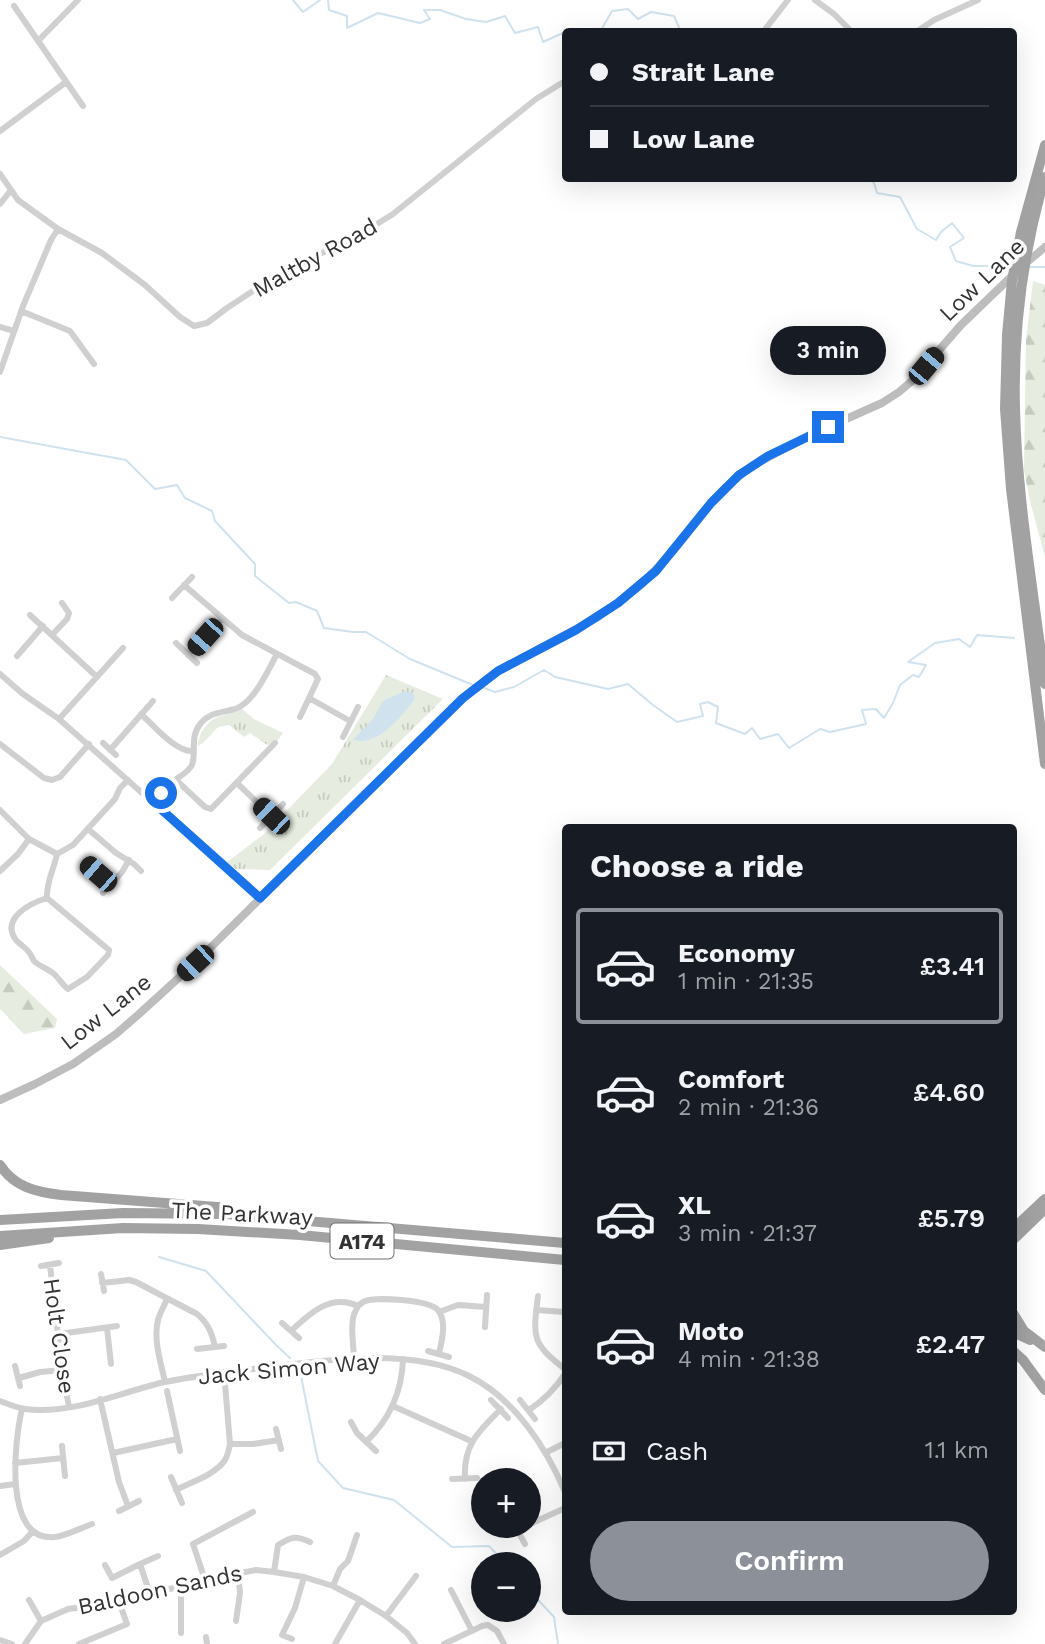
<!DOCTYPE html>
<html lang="en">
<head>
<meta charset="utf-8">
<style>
	:root { --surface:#171b24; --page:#20242c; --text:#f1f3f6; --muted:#9ea1a6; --line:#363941; --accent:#8c9099 }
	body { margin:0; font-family:"Work Sans",sans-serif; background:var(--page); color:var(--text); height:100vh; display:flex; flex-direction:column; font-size:26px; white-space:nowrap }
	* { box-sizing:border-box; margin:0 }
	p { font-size:23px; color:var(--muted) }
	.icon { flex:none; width:38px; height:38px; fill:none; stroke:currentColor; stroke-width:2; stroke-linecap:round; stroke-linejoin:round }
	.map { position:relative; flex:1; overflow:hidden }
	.details { position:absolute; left:562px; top:824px; width:455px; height:791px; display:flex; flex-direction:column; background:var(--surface); border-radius:7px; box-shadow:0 7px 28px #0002 }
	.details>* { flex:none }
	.top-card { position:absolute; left:562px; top:28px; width:455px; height:154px; border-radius:7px; box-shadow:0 7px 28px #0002; display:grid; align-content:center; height:154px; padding:0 28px; background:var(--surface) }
	.controls { position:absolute; left:471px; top:1468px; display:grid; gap:14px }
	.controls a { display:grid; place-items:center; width:70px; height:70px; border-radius:50%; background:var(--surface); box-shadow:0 7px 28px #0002; font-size:35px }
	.end { position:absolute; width:32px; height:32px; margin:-16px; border:9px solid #1a73e8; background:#fff; box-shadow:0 0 0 4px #fff }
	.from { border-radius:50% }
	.bubble { position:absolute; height:49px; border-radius:24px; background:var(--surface); box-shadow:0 7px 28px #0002; font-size:23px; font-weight:600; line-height:49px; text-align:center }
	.car { position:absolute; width:21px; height:42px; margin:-21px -10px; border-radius:9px; box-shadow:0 0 5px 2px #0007; background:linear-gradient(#222 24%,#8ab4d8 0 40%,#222 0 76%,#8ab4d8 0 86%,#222 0) }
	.top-card b { display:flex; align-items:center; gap:24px; height:66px; font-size:26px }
	.top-card b+b { border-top:2px solid var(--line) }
	.top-card i { width:18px; height:18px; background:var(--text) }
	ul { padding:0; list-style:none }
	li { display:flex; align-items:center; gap:21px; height:116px; margin:0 14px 10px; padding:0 14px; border:4px solid transparent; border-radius:7px }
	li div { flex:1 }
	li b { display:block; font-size:26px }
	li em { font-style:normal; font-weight:600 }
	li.current { border-color:var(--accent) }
	li>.icon { width:63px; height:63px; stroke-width:1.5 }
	h2 { padding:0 28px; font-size:32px; line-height:84px }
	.pay { display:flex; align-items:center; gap:18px; height:77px; padding:0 28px; font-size:26px }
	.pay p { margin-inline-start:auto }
	.button { display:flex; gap:14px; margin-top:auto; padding:14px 28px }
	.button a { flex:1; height:80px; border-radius:42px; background:var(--accent); color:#fff; font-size:28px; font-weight:600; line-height:80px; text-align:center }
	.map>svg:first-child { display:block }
	.grass { fill:url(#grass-tufts); fill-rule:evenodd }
	.forest { fill:url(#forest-firs) }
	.water { fill:#cfe2ee }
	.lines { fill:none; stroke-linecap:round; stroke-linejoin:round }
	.stream { stroke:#cfe2ee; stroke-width:2 }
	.minor { stroke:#d0d0d0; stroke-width:6 }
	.secondary { stroke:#bdbdbd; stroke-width:8 }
	.trunk { stroke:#a2a2a2; stroke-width:10 }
	.route { stroke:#1a73e8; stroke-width:9 }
	.labels { text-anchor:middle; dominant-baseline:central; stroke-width:7; stroke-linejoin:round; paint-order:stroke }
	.shield { fill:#fff; stroke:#707070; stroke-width:2 }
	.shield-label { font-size:21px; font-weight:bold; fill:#333 }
	.street-label { font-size:23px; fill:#333; stroke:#fff }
</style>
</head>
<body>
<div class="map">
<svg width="1045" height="1644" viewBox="0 0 1045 1644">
	<defs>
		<pattern id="grass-tufts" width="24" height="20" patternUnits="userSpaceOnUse" patternTransform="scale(1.75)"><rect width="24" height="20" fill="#e6ecdf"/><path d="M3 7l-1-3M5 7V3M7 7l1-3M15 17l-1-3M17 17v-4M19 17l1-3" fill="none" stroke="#c6cbc0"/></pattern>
		<pattern id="forest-firs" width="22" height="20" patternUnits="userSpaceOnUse" patternTransform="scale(1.75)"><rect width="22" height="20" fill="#e6ecdf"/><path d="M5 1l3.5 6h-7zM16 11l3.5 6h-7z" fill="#c6cbc0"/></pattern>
	</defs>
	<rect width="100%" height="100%" fill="#fff"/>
	<!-- grass -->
	<path class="grass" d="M 386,675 L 443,699 L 270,870 L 236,869 L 226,863 L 264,834 L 332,764 ZM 415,699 C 400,716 379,747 354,740 L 374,719 Z
		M 242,709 L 254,719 L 283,733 L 277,741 L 267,745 L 250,733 L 244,737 L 229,725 L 218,727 L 203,743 L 198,746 C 199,731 209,718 224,715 C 231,713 236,713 242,709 Z"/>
	<!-- forest -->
	<path class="forest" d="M 1033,281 L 1045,285 L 1045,557 L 1030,501 L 1024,470 L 1026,340 Z
		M 0,965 L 57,1019 L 55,1028 L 24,1034 C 15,1026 9,1017 0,1009 Z"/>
	<!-- water -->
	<path class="water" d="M 405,691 L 413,693 L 415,699 C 400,717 379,747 353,740 L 373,719 L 383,701 Z"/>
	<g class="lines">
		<!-- stream -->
		<path class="stream" d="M 293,0 L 303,12 L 320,0
			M 328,0 L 329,10 L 347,16 L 347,28 L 378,13 L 420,23 L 430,19 L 424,10 L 440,10 L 466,19 L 486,22 L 505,16 L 515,33 L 538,27 L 543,42 L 565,32
			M 600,32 L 612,11 L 628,9 L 638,19 L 651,12 L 674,16 L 681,32
			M 868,178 L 874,183 L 877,193 L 900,197 L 917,229 L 936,240 L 941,232 L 952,223 L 964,238 L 950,247 L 956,261 L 973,266 L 1012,266
			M 1028,267 L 1045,267
			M 0,437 L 126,460 L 155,489 L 177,485 L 185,498 L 212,511 L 215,521 L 255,564 L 255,576 L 289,603 L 296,602 L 317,611 L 324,628 L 353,632 L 366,632 L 410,659 L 473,685
			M 482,687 L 495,692 L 514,687 L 544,670 L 555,677 L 608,689 L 628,684 L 653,705 L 677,722 L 703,716 L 700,704 L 708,702 L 718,707 L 716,723 L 745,734 L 752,728 L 760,739 L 778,734 L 789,748 L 820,729 L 830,732 L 866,724 L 862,710 L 876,709 L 884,718 L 893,703 L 900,685 L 913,675 L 919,677 L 926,665 L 908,662 L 935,643 L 959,639 L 970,647 L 977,635 L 1014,638
			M 159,1257 L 206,1271 L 277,1346 L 290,1358
			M 300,1371 L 318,1461 L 343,1488 L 394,1500 L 452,1547 L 489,1546 L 506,1564
			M 528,1589 L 554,1617 L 558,1644"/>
		<!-- minor -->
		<path class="minor" d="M 815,0 L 834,14 L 852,32
			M 14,6 L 83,106
			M 763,32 L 788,0
			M 916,32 L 934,20 L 978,0
			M 38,41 L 78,0
			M 0,131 L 66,82
			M 0,174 L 18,200 L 58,229 L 102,253 L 145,285 L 180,317 L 194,326 L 207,323 L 227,308 L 256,289 L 290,269 L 364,232 L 393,214 L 536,99 L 565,81
			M 0,204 L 11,190
			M 21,311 L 70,331 L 94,364
			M 0,327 L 14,331
			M 0,372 L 23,306 L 51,240 L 58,229
			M 184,585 L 242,635 L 315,674 L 318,679 L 300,717
			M 172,598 L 192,577
			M 30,615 L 97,677
			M 52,635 L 67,619 L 69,613 L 62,603
			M 176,643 L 197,663
			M 188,655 L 222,619
			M 17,656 L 43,626
			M 0,674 L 23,694 L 59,719 L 260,898
			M 309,698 L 350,721
			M 141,714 C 154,726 175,751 192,751
			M 59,719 L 123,648
			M 343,737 L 358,707
			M 103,743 L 116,755
			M 0,744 L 44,778 L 52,780 L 60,777 L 89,744
			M 110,750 L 153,701
			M 176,780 L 205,807 L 211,809 L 275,743
			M 237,783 L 271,816
			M 153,802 C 159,795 165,787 172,782 C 178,777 188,773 192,765 C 197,751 189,737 201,723 C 211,712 221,713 235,709 C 254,703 268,670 277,654
			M 0,810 L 29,839 L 57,854
			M 260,828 L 283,804
			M 88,829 L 116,853 L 134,864 L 141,871
			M 57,854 L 73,845 L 115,799 L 120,788 L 128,780
			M 85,862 L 111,885
			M 0,871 L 18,854 L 29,839
			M 103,893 L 122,872 L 129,860
			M 47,898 C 31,903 0,918 16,940 C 19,944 25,947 28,951 C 31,954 32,958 34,961 C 39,966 48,969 53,973 C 59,978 62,985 68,989 L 87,977 L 108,955 L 109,950 L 47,898 C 46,883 54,869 57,854
			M 50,1265 L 62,1370 L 69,1407
			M 41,1266 L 59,1263
			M 101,1274 L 104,1291
			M 102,1283 L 129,1280 L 136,1282 L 197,1314 C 208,1323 212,1333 215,1347
			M 538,1296 C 533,1337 531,1343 565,1369
			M 536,1310 L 565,1312
			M 439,1312 L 458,1305 L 486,1307
			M 282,1323 L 299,1338
			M 485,1327 L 487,1295
			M 107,1328 L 111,1364
			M 291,1331 C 310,1313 331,1293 358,1306
			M 59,1334 L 117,1326
			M 197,1349 L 224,1346
			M 428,1351 L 449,1357
			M 354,1359 C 354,1347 349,1321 356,1310 C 357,1307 360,1304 363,1302 C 375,1296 429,1300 438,1310 C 447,1321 442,1341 439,1353
			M 15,1366 L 20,1386
			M 19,1378 L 40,1372 L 62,1370
			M 165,1382 C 161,1363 153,1340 158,1320 C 160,1313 164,1306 167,1299
			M 167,1391 L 180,1451
			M 100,1399 L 119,1482 L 128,1506
			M 491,1400 L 508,1418
			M 520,1400 L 535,1419
			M 0,1401 C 8,1404 17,1408 25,1409 C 73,1415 120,1392 165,1382 C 200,1375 235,1371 270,1367 C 330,1359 414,1348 469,1376 C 514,1398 546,1447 565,1492
			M 393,1406 L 471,1441
			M 22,1409 C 15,1438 2,1543 55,1537 C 65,1536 81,1528 92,1524
			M 529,1410 C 544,1400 555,1389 565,1374
			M 351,1422 L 357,1433 L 376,1451
			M 276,1429 L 281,1449
			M 366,1442 C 390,1419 402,1392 403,1359
			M 230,1444 L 253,1444 L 279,1440
			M 62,1446 L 65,1476
			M 113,1453 L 177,1439
			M 545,1453 L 565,1443
			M 15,1463 L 63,1458
			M 171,1477 L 182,1503
			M 452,1479 L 477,1478
			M 465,1479 C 463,1445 478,1432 501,1409
			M 0,1486 L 15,1484
			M 176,1490 C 191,1482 215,1475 225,1460 C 228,1455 229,1449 230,1444 L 224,1372
			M 119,1511 L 139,1501
			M 528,1525 L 565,1508
			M 515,1526 L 525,1544
			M 0,1555 L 24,1541 L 33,1531
			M 140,1564 L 158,1556
			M 105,1565 L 112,1578 L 140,1564 L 150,1594
			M 274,1572 L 278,1545 C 292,1537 295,1535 310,1542
			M 205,1580 L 193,1544 L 253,1512
			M 333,1586 L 340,1569 L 348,1561 L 357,1535
			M 451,1590 L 472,1631
			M 29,1600 L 41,1621
			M 386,1616 L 416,1576
			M 236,1621 L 240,1593 L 238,1573
			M 181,1633 L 181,1587
			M 206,1637 L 207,1644
			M 292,1639 L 282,1635 L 295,1608 L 304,1577
			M 0,1640 L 12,1644
			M 25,1644 L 41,1621 L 68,1609 L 119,1602 L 205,1580 L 256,1570 L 274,1572 L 304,1577 L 333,1586 L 360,1600 L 386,1616 L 407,1633 L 415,1644
			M 79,1644 L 127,1624 L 119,1602
			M 335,1644 L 360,1600
			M 444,1644 L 482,1626 L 488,1625 L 497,1631 L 504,1644"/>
		<!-- secondary -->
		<path class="secondary" d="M 1026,263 L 1045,247
			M 0,1100 L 35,1084 L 73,1064 L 116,1034 L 139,1014 L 195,963 L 463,698 L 498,671 L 598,617 L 641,585 L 674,550 L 711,503 L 726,487 L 752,466 L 810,435 L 882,403 L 899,392 L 913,380 L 961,325 L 1014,274"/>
		<!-- trunk -->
		<path class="trunk" d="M 1045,145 L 1021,232 L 1012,281 L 1007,335 L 1005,409 L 1011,489 L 1045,764
			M 1045,177 C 1023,252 1013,330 1015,408 C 1017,500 1034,593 1045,684
			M 0,1165 C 14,1187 36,1192 61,1195 L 230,1208
			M 0,1220 L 123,1213 L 226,1214 L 565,1243
			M 1013,1229 L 1045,1199
			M 0,1236 L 123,1228 L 198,1229 L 300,1235 L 565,1260
			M 1013,1240 L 1045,1209
			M 0,1245 L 49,1238
			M 1013,1313 L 1024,1331 L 1045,1347
			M 1013,1332 L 1030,1340
			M 1013,1351 L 1023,1360 L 1045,1390"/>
	</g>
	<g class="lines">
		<!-- route -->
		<path class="route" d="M 161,793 L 153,802 L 260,898 L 463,698 L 498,671 L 576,630 L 618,603 L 656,571 L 711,503 L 739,475 L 768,456 L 828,427"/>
	</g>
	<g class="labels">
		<!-- shield labels -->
		<rect class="shield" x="330.5" y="1223.5" width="63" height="35" rx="5"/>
		<g class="shield-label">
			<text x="362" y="1241">A174</text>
		</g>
		<!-- street labels -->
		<g class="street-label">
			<text transform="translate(315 258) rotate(-29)">Maltby Road</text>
			<text transform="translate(982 280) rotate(-44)">Low Lane</text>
			<text transform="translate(106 1012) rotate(-38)">Low Lane</text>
			<text transform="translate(242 1214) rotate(3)">The Parkway</text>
			<text transform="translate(59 1336) rotate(82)">Holt Close</text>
			<text transform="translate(289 1369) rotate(-5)">Jack Simon Way</text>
			<text transform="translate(160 1590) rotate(-12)">Baldoon Sands</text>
		</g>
	</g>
</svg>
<div class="controls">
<a>+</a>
<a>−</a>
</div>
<i class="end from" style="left:161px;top:793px"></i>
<i class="end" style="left:828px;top:427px"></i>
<div class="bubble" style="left:770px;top:326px;width:116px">3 min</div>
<i class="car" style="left:926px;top:366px;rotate:40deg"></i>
<i class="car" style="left:205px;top:637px;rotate:222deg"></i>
<i class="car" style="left:271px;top:816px;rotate:314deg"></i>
<i class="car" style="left:98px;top:874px;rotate:311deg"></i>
<i class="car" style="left:195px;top:963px;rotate:227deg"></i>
<div class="top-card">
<b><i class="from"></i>Strait Lane</b>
<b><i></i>Low Lane</b>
</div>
<section class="details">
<h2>Choose a ride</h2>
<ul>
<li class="current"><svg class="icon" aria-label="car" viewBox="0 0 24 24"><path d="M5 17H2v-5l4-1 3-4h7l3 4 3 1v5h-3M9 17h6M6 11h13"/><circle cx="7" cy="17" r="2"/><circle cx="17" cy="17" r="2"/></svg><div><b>Economy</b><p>1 min · 21:35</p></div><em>£3.41</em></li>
<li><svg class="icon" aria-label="car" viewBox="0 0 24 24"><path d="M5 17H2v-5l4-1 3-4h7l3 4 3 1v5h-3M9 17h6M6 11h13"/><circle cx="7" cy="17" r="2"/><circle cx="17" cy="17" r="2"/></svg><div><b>Comfort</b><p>2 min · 21:36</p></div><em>£4.60</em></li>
<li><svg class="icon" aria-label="car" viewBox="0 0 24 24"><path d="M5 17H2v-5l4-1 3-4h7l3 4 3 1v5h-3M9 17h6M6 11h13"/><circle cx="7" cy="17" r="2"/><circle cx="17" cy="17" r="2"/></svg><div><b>XL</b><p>3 min · 21:37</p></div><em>£5.79</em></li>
<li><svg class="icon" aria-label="car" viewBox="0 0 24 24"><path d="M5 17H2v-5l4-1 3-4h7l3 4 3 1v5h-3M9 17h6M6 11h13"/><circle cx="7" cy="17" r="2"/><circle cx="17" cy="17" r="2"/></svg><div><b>Moto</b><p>4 min · 21:38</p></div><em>£2.47</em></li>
</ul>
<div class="pay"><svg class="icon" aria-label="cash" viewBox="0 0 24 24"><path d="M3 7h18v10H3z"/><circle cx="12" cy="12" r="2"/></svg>Cash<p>1.1 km</p></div>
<div class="button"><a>Confirm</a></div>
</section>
</div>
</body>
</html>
